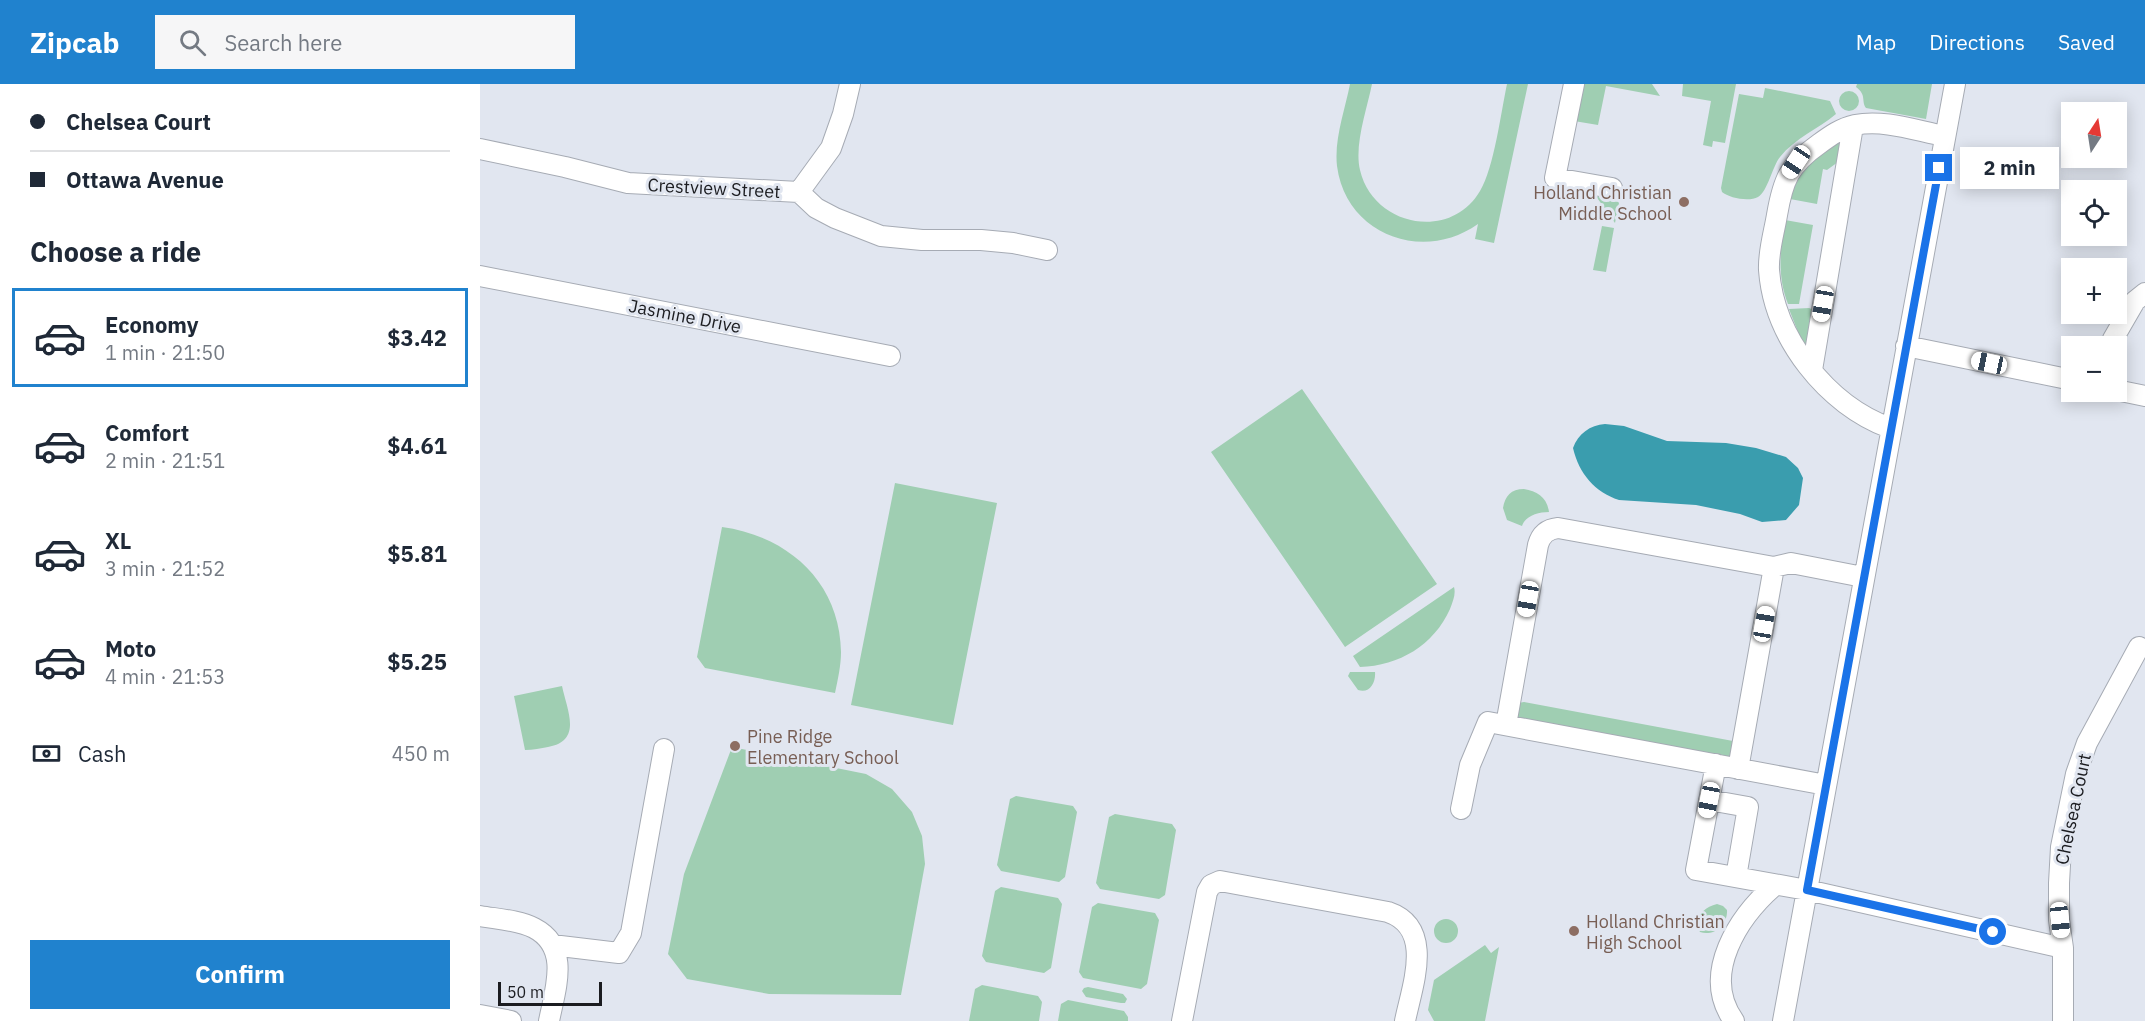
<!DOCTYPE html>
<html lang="en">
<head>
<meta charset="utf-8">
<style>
	:root { --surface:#fff; --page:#f6f6f7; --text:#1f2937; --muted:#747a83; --line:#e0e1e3; --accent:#2082ce }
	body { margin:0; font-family:"IBM Plex Sans",sans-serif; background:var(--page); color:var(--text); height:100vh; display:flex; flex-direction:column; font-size:22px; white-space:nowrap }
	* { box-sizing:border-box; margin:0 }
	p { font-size:20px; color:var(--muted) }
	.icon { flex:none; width:33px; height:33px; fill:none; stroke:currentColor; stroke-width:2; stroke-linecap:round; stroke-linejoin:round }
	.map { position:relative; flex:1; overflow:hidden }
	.details { display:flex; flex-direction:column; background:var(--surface); width:480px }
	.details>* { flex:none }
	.banner { display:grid; align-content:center; height:132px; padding:0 30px; background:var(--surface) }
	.needle { width:39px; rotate:12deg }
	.buttons { position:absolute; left:1581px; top:18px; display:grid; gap:12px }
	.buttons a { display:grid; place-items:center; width:66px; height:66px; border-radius:0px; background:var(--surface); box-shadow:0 3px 15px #0003; font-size:30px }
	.scale { position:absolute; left:18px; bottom:15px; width:104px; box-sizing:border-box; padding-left:6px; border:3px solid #1b1c20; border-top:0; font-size:16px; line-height:21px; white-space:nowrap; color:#1b1c20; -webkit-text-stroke:4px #e1e6f0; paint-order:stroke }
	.end { position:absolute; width:27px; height:27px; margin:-14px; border:8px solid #1a73e8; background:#fff; box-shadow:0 0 0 3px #fff }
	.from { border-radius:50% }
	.bubble { position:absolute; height:42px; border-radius:0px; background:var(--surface); box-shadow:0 3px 15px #0003; font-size:20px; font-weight:700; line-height:42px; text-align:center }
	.car { position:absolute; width:18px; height:36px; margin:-18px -9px; border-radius:8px; box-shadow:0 0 4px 2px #0007; background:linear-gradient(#fff 24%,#345 0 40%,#fff 0 76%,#345 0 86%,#fff 0) }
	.banner b { display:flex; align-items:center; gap:21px; height:57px; font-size:22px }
	.banner b+b { border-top:2px solid var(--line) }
	.banner i { width:15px; height:15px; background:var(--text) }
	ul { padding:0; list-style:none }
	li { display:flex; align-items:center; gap:18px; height:99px; margin:0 12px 9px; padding:0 18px; border:3px solid transparent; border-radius:0px }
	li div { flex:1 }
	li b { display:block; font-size:22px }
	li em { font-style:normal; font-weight:700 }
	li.selected { border-color:var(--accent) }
	li>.icon { width:54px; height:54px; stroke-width:1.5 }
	h2 { padding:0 30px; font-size:27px; line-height:72px }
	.pay { display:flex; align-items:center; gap:15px; height:66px; padding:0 30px; font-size:22px }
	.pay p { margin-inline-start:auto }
	.primary-button { display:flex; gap:12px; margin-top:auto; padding:12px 30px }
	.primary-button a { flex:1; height:69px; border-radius:0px; background:var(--accent); color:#fff; font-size:24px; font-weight:700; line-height:69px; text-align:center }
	header { display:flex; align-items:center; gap:36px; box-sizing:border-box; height:84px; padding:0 30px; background:var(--accent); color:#fff }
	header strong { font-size:28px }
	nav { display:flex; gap:33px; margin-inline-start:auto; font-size:21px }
	.search { width:420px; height:54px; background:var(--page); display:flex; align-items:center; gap:15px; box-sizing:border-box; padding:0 21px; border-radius:0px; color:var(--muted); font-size:22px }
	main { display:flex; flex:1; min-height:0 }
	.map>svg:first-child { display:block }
	.green { fill:#9fceb2 }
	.water { fill:#3a9dae }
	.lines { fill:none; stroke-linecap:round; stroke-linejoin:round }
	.minor-casing { stroke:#a6abb4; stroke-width:22 }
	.minor { stroke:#fff; stroke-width:20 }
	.route { stroke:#1a73e8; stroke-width:8 }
	.education-dot { fill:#8d6e63; stroke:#e1e6f0; stroke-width:2 }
	.labels { text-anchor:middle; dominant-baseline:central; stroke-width:6; stroke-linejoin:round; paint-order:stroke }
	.street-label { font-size:18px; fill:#1b1c20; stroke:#e1e6f0 }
	.education-label { font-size:18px; fill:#785e54; stroke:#e1e6f0; text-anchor:start }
</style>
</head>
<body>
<header>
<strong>Zipcab</strong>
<div class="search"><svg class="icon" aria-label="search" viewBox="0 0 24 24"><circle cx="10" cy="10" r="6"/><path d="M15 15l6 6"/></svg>Search here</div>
<nav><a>Map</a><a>Directions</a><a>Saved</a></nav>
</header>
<main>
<section class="details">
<div class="banner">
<b><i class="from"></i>Chelsea Court</b>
<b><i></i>Ottawa Avenue</b>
</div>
<h2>Choose a ride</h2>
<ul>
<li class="selected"><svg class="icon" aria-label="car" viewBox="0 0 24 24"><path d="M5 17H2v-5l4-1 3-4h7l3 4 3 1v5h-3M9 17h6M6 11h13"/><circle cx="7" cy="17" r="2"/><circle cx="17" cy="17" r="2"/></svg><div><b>Economy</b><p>1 min · 21:50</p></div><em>$3.42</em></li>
<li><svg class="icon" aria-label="car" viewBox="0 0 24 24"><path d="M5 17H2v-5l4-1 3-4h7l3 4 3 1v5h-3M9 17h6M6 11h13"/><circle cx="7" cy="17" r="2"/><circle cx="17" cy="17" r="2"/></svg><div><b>Comfort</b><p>2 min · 21:51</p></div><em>$4.61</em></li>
<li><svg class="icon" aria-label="car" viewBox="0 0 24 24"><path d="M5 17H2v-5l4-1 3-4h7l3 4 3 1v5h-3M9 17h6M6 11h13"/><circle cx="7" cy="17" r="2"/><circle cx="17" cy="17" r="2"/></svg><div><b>XL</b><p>3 min · 21:52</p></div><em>$5.81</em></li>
<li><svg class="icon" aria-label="car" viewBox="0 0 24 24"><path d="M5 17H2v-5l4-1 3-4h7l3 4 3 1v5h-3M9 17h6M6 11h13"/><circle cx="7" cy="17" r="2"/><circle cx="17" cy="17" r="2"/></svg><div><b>Moto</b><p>4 min · 21:53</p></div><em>$5.25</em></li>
</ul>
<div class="pay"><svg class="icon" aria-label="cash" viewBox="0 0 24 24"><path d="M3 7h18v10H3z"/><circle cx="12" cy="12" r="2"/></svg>Cash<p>450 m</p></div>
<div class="primary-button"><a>Confirm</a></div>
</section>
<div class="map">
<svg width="1665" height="937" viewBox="0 0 1665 937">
	<rect width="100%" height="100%" fill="#e1e6f0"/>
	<!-- green -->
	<path class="green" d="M 870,0 L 892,0 C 887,25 874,61 880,86 C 893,142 970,158 1000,107 C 1014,84 1021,28 1027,0 L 1048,0 L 1014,159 L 995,155 L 998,140 C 943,179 866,151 857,82 C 854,55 865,26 870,0 Z
		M 1101,0 L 1172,0 L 1180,12 L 1126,2 L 1118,41 L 1094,37 Z
		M 1203,0 L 1256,0 L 1245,59 L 1233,57 L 1232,63 L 1223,61 L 1231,17 L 1202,12 Z
		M 1377,0 L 1452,0 L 1446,35 L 1386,24 C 1381,17 1387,11 1376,3 Z
		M 1285,4 L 1350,17 L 1356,30 C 1338,45 1315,54 1300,73 C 1292,83 1288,107 1278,113 C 1269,118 1249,114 1242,108 L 1241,104 L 1259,10 L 1283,14 Z
		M1359 17a10 10 0 1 1 20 0a10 10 0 1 1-20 0Z
		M 1358,59 L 1361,59 L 1358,78 L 1347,86 L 1343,85 L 1337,120 L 1310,115 C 1319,86 1331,74 1358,59 Z
		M 1113,108 L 1133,112 L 1139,119 L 1135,139 Z
		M 1305,136 L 1333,141 L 1319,220 L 1308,220 C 1297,191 1300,166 1305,136 Z
		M 1122,142 L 1134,144 L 1126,188 L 1113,186 Z
		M 1329,224 L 1334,226 L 1326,263 L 1320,253 L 1309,225 Z
		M 822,305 L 957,500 L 865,563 L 731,368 Z
		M 415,399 L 517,419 L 473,641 L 371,621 Z
		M 1044,405 C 1057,407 1067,413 1069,428 C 1058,428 1045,432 1042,442 L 1027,436 L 1023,424 C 1025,412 1031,405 1044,405 Z
		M 242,443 C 308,452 360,498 361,568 C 361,581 358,595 355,609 L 225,584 L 217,573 Z
		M 974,503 C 976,510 973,517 970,525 C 954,561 919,582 880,583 L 873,572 Z
		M 870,588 L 895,588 C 896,598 890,610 878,606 L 868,592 Z
		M 82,602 C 87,626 103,657 68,663 C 61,664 53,666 45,666 L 34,612 Z
		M 1044,618 L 1253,657 L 1255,659 L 1250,674 L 1040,636 L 1036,633 L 1038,619 Z
		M 252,663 L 386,690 L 412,705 L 432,728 L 442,752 L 445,780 L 421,911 L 289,910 L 207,895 L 188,870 L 204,790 Z
		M 536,712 L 593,722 L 597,728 L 585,793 L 579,798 L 521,787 L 517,781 L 530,715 Z
		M 635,730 L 692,740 L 696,746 L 685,811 L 679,815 L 620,805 L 616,799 L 629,733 Z
		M 521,803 L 578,814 L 582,820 L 571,884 L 564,889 L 506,878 L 502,872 L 515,807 Z
		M 618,819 L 675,829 L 679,836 L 667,900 L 661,905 L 603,894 L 599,888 L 612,823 Z
		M 1237,820 L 1243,822 L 1247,826 C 1248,840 1234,853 1220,848 L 1216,841 C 1218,829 1226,823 1237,820 Z
		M954 847a12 12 0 1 1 24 0a12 12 0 1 1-24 0Z
		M 1005,861 L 1011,869 L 1019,863 L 1005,937 L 954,937 L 948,926 L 954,896 Z
		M 502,901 L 558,912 L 562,918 L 559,937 L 489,937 L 495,905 Z
		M 608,903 L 643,910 L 647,915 L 645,919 L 641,919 L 606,913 L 602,907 L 604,904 Z
		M 588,916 L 644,927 L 648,933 L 648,937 L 578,937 L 581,920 Z"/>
	<!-- water -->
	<path class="water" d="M 1125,340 L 1144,342 L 1187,357 L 1246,359 L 1276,364 L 1306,373 L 1318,384 L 1323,394 L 1319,421 L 1306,436 L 1282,438 L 1260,430 L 1216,421 L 1139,416 C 1115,408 1099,390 1093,364 C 1098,350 1110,341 1125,340 Z"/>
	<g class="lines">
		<!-- minor casing -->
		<g class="minor-casing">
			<path id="minor" d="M 1094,0 L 1075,94 L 1132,104
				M 0,65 L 85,83 L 148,99 L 319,108 L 336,124 L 355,134 L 401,152 L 442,156 L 501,156 L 533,159 L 567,166
				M 319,108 L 351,64 L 363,30 L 370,0
				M 0,192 L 410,272
				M 1426,262 L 1592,296
				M 1631,262 L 1633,255 L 1655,217 L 1665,209
				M 1332,286 L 1373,42
				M 1636,306 L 1665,312
				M 1410,344 C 1347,321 1294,254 1289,186 C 1288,168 1294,149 1297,131 C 1303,96 1309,81 1339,60 C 1350,52 1361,44 1375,41 C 1404,35 1437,47 1465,52
				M 1026,641 L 1058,461 C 1061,450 1068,445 1078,444 L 1294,483 L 1311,479 L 1383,493
				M 1236,680 L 1216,786 L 1327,806 L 1583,864
				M 1258,685 L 1294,483
				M 1229,716 L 1268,723 L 1256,793
				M 981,725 L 990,681 L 1008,638 L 1346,701
				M 0,832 C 17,835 39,836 54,844 C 91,863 75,906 69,937
				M 72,861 L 139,869 L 151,849 L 184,665
				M 0,931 L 31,937
				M 702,937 L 727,808 L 731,801 L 740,797 L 908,828 C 955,844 932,902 925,937
				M 1254,937 C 1220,890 1259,832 1295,801
				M 1303,937 L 1475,0
				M 1583,937 L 1583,864 L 1579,836 L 1579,799 L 1581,763 L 1596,690 L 1607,659 L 1659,563"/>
		</g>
		<!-- minor -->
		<use href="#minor" class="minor"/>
	</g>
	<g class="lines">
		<!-- route -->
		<path class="route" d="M 1459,84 L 1327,806 L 1513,848"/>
	</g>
	<!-- markers -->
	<g class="education-dot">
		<circle cx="1204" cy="118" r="6"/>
		<circle cx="255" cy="662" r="6"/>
		<circle cx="1094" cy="847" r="6"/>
	</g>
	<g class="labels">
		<!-- street labels -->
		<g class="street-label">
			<text transform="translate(234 104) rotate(3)">Crestview Street</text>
			<text transform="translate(205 232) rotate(11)">Jasmine Drive</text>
			<text transform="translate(1593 725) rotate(-78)">Chelsea Court</text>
		</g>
		<!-- education labels -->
		<g class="education-label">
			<text x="1192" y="108" text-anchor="end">Holland Christian<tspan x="1192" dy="21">Middle School</tspan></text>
			<text x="267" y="652">Pine Ridge<tspan x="267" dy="21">Elementary School</tspan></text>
			<text x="1106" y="837">Holland Christian<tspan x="1106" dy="21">High School</tspan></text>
		</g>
	</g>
</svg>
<div class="buttons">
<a><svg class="needle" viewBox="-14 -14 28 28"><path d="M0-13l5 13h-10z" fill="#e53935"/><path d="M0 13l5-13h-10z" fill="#747a83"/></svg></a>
<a><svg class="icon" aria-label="locate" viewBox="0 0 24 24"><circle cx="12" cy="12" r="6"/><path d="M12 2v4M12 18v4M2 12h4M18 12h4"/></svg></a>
<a>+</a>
<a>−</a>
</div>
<div class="scale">50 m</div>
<i class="end from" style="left:1513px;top:848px"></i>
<i class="end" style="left:1459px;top:84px"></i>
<div class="bubble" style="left:1480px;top:63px;width:99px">2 min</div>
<i class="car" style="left:1316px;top:78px;rotate:214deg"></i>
<i class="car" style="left:1343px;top:220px;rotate:190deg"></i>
<i class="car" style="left:1509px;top:279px;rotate:282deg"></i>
<i class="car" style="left:1048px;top:515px;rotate:190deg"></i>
<i class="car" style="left:1284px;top:540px;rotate:10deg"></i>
<i class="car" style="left:1229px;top:716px;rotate:191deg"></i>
<i class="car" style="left:1580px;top:836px;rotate:174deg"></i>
</div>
</main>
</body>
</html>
